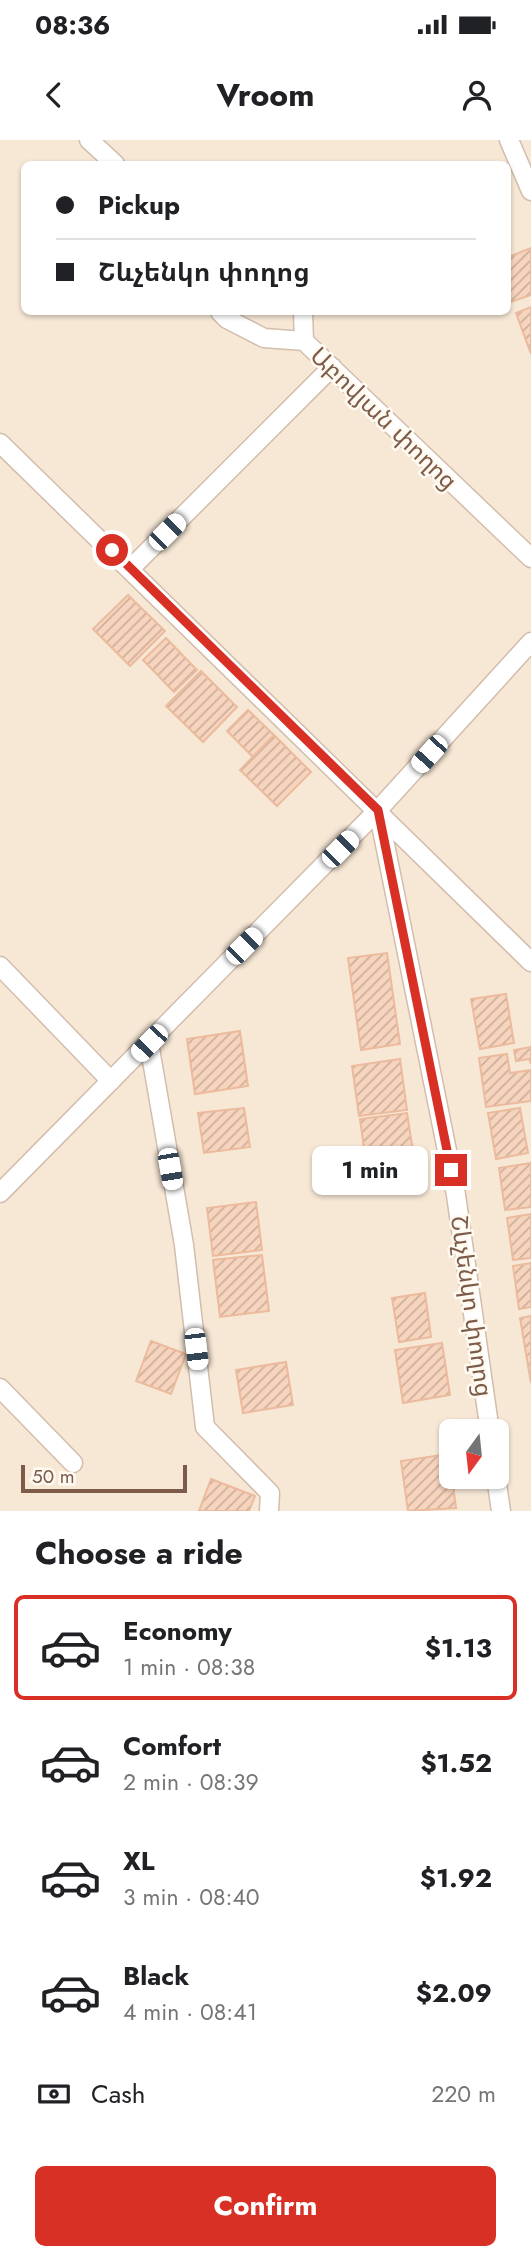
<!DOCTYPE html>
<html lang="en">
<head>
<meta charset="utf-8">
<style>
	:root { --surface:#fff; --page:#f2f2f2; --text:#202124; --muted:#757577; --line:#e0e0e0; --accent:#d93025 }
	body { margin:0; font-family:Jost,"Noto Sans Armenian",sans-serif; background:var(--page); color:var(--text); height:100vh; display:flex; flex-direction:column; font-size:26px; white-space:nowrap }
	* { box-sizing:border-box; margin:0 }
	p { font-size:23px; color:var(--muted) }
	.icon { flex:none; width:38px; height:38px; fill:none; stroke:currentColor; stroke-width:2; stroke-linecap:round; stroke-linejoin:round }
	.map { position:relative; height:1371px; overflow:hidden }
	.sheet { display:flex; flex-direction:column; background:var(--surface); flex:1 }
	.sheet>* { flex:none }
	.guide { position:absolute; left:21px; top:21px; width:490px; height:154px; border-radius:10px; box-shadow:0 2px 5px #0004; display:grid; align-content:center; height:154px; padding:0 35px; background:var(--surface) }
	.needle { width:46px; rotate:195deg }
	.fabs { position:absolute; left:439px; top:1279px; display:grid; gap:14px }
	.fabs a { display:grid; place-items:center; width:70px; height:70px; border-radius:10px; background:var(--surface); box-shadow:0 2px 5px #0004; font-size:35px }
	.scale { position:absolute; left:21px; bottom:18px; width:166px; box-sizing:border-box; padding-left:7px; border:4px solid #7d5b49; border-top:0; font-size:19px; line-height:24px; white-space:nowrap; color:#7d5b49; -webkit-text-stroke:5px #fffaf1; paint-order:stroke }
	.end { position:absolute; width:32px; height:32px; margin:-16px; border:9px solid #d93025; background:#fff; box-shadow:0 0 0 4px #fff }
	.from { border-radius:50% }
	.bubble { position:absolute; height:49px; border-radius:10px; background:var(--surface); box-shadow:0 2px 5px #0004; font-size:23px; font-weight:700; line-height:49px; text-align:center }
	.car { position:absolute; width:21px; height:42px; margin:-21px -10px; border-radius:9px; box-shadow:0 0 5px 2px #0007; background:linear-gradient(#fff 24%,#345 0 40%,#fff 0 76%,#345 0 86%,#fff 0) }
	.guide b { display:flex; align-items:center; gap:24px; height:66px; font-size:26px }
	.guide b+b { border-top:2px solid var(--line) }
	.guide i { width:18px; height:18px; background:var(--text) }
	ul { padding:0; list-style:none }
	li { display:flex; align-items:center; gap:21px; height:105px; margin:0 14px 10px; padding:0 21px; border:4px solid transparent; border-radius:10px }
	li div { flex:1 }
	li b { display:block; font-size:26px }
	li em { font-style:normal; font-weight:700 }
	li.on { border-color:var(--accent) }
	li>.icon { width:63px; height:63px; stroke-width:1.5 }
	h2 { padding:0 35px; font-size:32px; line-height:84px }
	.pay { display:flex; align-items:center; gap:18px; height:77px; padding:0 35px; font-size:26px }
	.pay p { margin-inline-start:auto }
	.button { display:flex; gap:14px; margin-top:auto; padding:14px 35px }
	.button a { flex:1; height:80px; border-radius:10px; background:var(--accent); color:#fff; font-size:28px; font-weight:700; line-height:80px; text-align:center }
	.status { display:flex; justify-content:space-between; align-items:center; height:49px; padding:0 35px; background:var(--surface); direction:ltr }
	.status svg { height:19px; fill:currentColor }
	header { display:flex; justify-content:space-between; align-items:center; height:91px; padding:0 35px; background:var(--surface); font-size:32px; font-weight:700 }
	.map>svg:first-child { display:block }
	.residential { fill:#f7e8d6; fill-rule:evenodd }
	.building { fill:url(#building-hatch); stroke:#ecba9c; stroke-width:2 }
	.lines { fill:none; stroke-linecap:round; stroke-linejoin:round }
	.street-casing { stroke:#d3bdac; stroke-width:21 }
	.street { stroke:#fff; stroke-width:18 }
	.route { stroke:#d93025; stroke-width:9 }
	.labels { text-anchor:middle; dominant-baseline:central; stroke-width:5; stroke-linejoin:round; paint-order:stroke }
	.street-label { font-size:24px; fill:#7d5b49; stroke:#fffaf1 }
</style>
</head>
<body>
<div class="status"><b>08:36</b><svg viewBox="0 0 49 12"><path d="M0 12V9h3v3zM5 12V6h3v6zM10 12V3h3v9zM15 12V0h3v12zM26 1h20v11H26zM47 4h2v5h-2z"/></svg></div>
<header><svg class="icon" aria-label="back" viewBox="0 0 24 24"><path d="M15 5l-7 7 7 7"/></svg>Vroom<svg class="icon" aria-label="person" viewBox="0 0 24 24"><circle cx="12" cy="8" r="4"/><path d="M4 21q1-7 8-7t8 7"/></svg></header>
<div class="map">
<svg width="531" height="1371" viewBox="0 0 531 1371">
	<defs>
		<pattern id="building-hatch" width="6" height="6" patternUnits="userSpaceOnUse" patternTransform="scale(1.75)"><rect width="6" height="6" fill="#f7d4bd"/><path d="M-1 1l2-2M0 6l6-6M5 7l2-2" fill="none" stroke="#cdaf9c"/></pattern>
	</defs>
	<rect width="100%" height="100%" fill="#fef6e9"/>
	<!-- residential -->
	<path class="residential" d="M 0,0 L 531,0 L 531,1371 L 0,1371 ZM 24,24 L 508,24 L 508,172 L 24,172 ZM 452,1292 L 497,1292 L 497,1337 L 452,1337 Z"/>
	<!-- building -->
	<path class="building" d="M 531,108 L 531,155 L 508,163 L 508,117 Z
		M 531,167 L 531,214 L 516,173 Z
		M 128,455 L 165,491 L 130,526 L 93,489 Z
		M 166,498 L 197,530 L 174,552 L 143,520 Z
		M 201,531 L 237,567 L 203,602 L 166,566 Z
		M 248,570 L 274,595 L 253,617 L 227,591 Z
		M 274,595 L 311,632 L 277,666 L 240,630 Z
		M 387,813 L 400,904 L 361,910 L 348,818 Z
		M 506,854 L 514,903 L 480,909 L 471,859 Z
		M 240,891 L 248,946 L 195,954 L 187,899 Z
		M 531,907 L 531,924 L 529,919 L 516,921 L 514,910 Z
		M 507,914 L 510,933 L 531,930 L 531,961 L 486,967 L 479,918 Z
		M 400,919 L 407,970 L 359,976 L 352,926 Z
		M 244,968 L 250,1007 L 204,1013 L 198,973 Z
		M 520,968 L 528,1013 L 496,1019 L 488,973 Z
		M 407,973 L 415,1024 L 367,1030 L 360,979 Z
		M 531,1023 L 531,1067 L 505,1070 L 499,1028 Z
		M 256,1062 L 262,1110 L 213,1116 L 207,1068 Z
		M 531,1074 L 531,1118 L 513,1120 L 507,1078 Z
		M 262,1115 L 269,1171 L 220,1177 L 213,1120 Z
		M 531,1123 L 531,1167 L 519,1169 L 513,1126 Z
		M 425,1153 L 431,1197 L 399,1202 L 392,1158 Z
		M 531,1176 L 531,1243 L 520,1178 Z
		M 151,1201 L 186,1214 L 171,1254 L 136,1241 Z
		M 442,1203 L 450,1255 L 403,1263 L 395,1210 Z
		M 286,1222 L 293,1265 L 243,1273 L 236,1230 Z
		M 449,1314 L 456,1368 L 408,1371 L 401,1321 Z
		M 211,1339 L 255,1356 L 249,1371 L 199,1371 Z"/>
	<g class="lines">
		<!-- street casing -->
		<g class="street-casing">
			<path id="street" d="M 89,0 L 115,24
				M 509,0 L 531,51
				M 220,172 L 227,179 L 264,198 L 304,201 L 531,418
				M 303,172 L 304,201
				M 0,303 L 531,822
				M 131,428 L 332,227
				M 378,670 L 456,1055 L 490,1292
				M 0,826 L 111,941
				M 149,903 L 184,1105 L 205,1287 L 270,1353 L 269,1371
				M 0,1053 L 378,670 L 531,502
				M 0,1248 L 73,1323
				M 496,1337 L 501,1371"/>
		</g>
		<!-- street -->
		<use href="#street" class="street"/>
	</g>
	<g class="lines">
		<!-- route -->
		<path class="route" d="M 112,410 L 378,670 L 451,1030"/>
	</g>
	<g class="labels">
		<!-- street labels -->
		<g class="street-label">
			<text transform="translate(384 278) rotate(44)">Աբովյան փողոց</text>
			<text transform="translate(472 1166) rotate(82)">Շևչենկո փողոց</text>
		</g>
	</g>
</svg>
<div class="fabs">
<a><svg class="needle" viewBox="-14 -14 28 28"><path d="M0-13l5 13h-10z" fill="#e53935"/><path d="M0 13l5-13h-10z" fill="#757577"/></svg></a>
</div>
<div class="scale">50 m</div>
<i class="end from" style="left:112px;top:410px"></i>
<i class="end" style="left:451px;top:1030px"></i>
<div class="bubble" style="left:312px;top:1006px;width:116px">1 min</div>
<i class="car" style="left:167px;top:392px;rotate:45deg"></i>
<i class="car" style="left:429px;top:614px;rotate:222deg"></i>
<i class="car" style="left:340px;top:709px;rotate:45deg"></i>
<i class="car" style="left:244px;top:806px;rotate:45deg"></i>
<i class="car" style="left:149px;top:903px;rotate:224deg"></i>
<i class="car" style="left:170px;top:1029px;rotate:170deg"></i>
<i class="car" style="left:196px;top:1209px;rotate:173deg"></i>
<div class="guide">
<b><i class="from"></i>Pickup</b>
<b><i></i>Շևչենկո փողոց</b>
</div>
</div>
<section class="sheet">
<h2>Choose a ride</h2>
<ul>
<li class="on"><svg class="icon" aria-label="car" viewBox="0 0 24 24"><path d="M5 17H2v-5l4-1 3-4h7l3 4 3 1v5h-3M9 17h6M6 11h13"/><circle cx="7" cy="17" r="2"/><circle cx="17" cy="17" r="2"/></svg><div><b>Economy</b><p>1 min · 08:38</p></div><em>$1.13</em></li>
<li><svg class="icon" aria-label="car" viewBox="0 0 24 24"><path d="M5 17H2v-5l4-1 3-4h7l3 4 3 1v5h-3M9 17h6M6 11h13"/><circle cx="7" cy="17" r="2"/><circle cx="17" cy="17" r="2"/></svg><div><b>Comfort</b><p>2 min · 08:39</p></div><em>$1.52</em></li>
<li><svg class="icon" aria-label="car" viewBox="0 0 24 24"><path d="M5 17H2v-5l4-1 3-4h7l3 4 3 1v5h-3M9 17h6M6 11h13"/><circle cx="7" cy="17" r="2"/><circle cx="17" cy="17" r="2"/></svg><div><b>XL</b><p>3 min · 08:40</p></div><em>$1.92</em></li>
<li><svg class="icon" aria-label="car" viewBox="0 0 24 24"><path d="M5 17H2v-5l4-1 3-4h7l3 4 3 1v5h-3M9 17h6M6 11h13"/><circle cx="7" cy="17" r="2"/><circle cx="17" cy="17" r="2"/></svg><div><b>Black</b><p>4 min · 08:41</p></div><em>$2.09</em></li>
</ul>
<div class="pay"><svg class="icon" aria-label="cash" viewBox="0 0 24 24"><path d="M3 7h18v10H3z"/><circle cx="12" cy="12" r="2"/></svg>Cash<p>220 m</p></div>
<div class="button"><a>Confirm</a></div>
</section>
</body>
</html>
